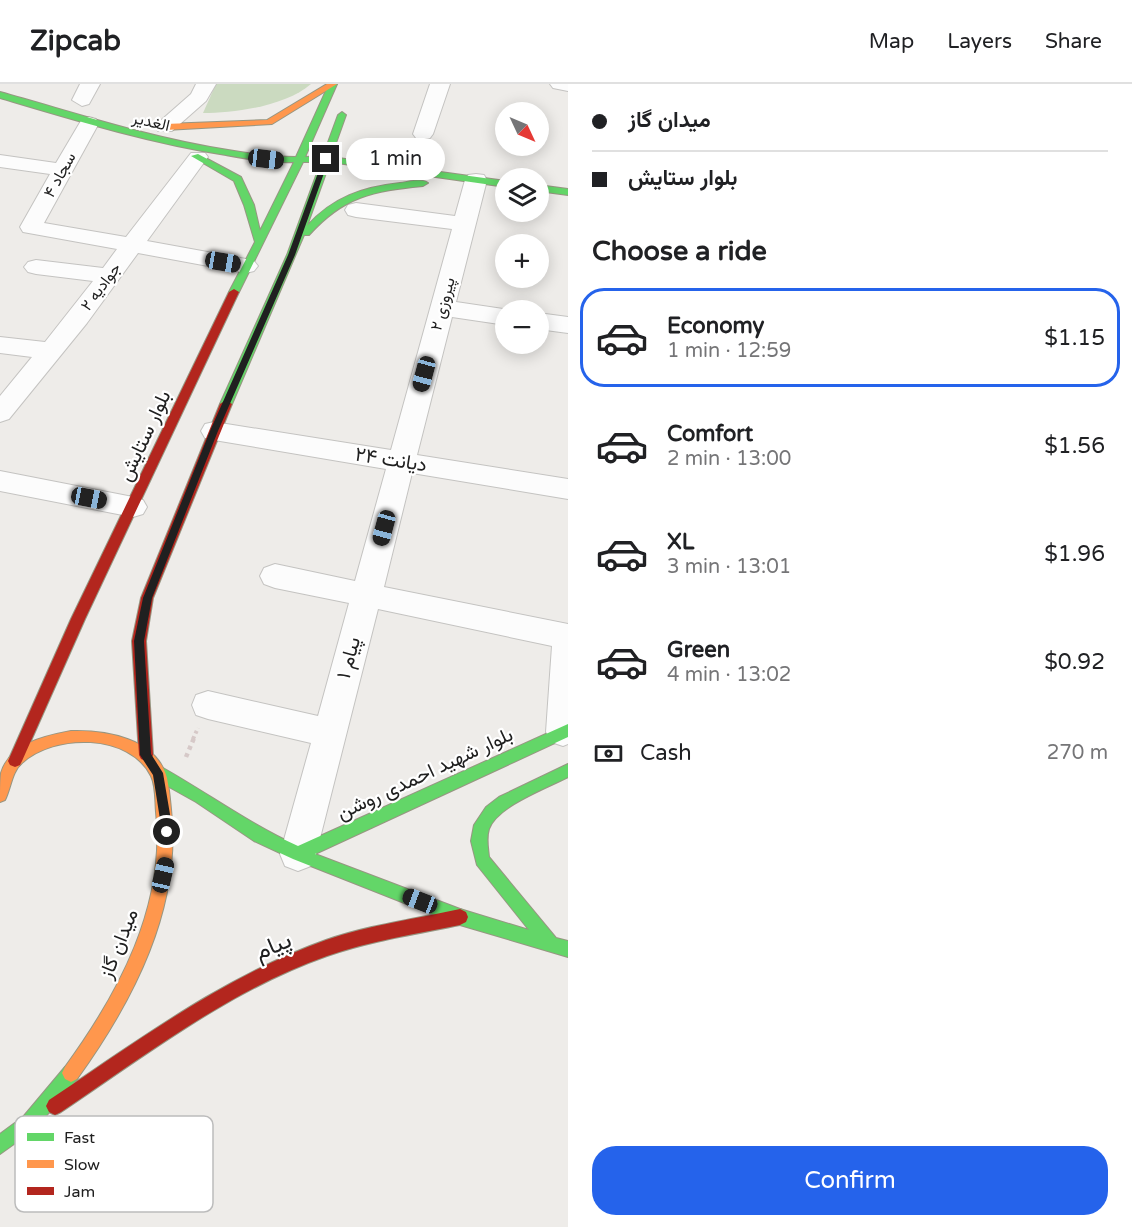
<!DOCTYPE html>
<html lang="en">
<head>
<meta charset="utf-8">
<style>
	:root { --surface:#fff; --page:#f2f2f2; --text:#202124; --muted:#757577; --line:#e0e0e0; --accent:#2563eb }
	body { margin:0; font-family:"Varela Round",Vazirmatn,sans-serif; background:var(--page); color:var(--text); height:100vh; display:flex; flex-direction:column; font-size:22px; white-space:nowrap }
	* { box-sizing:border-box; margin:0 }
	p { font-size:20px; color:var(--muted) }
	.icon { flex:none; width:33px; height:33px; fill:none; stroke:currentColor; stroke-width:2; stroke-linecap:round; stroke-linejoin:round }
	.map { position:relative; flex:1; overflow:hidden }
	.panel { display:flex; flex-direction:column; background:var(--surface); width:564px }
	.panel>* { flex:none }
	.top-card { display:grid; align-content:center; height:132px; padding:0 24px; background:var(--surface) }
	.needle { width:39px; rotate:134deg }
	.buttons { position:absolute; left:495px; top:18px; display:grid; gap:12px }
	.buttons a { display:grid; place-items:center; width:54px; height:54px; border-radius:50%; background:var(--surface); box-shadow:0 3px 15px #0003; font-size:30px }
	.end { position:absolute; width:27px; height:27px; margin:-14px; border:8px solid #202020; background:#fff; box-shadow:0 0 0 3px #fff }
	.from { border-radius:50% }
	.bubble { position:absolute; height:42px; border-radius:21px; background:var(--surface); box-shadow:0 3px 15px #0003; font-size:20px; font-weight:600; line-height:42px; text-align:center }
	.car { position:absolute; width:18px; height:36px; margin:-18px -9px; border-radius:8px; box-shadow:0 0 4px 2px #0007; background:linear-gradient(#222 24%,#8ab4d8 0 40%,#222 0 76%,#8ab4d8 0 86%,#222 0) }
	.top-card b { display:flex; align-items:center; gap:21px; height:57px; font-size:22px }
	.top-card b+b { border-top:2px solid var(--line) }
	.top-card i { width:15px; height:15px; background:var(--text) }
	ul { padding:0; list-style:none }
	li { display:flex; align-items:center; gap:18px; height:99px; margin:0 12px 9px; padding:0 12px; border:3px solid transparent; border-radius:24px }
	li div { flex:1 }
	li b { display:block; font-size:22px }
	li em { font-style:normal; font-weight:600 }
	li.on { border-color:var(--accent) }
	li>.icon { width:54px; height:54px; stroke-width:1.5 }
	h2 { padding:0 24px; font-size:27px; line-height:72px }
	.pay { display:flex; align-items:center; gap:15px; height:66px; padding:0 24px; font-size:22px }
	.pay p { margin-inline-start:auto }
	.cta { display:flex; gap:12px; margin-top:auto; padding:12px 24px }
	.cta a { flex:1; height:69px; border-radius:24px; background:var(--accent); color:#fff; font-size:24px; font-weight:600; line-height:69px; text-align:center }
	header { display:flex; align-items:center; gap:36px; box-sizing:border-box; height:84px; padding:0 30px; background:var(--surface); border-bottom:2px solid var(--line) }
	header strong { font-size:28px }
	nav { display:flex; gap:33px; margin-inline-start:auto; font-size:21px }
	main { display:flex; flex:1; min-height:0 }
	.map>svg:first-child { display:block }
	.forest { fill:#cbdac0 }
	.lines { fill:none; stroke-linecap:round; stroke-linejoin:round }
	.street-casing { stroke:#c4c3c1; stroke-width:2 }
	.fast-casing { stroke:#979682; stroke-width:2 }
	.slow-casing { stroke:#979682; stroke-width:2 }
	.jam-casing { stroke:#979682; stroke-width:2 }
	.path-far1 { stroke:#d6c9c8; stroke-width:4; stroke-dasharray:3 3; stroke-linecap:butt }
	.path { stroke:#d6c9c8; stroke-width:4.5; stroke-dasharray:4 4; stroke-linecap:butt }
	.street { fill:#fcfcfc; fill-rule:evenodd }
	.fast { fill:#63d668; fill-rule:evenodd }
	.slow { fill:#ff974d; fill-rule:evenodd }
	.jam { fill:#b3261e; fill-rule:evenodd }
	.route { fill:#202020 }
	.labels { text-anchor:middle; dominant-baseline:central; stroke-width:4.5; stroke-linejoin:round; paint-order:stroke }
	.far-street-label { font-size:16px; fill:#202020; stroke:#fff }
	.street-label { font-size:20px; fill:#202020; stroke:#fff }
	.near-street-label { font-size:24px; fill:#202020; stroke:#fff }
	.key { fill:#fff; stroke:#bcbcbc; stroke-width:1.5 }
	.key-label { font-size:16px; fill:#202020 }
</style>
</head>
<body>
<header>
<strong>Zipcab</strong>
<nav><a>Map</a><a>Layers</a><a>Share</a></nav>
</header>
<main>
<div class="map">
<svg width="568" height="1143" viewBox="0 0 568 1143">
	<rect width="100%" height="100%" fill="#eeece9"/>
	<!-- forest -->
	<path class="forest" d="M 216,0 L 311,0 C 286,22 235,29 203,29 Z"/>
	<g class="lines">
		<!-- street casing -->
		<g class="street-casing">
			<path id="street" d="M 80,0 L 100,0 L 89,20 L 82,22 L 72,16 Z
				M 196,0 L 216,0 L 206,17 L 172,47 L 158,47 L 155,43 L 158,39 L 191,10 Z
				M 430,0 L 450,0 L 433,50 L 430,54 L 416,54 L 413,50 Z
				M 550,0 L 568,0 L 568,7 L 553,4 Z
				M 89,33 L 96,35 L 99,39 L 44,139 L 126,153 L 191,69 L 205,69 L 208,73 L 147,157 L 246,175 L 254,177 L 258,182 L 254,187 L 246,189 L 138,169 L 87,239 L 9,335 L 0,338 L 0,312 L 32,273 L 0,269 L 0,253 L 45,258 L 93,197 L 36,190 L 28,188 L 24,183 L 28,178 L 36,176 L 103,184 L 117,165 L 23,148 L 20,143 L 50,90 L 0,83 L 0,71 L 56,79 L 82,35 Z
				M 476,90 L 484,91 L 487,96 L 456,218 L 510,226 L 506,226 L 506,241 L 452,233 L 417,371 L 568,395 L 568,415 L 412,389 L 384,503 L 568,540 L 568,660 L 563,662 L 551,658 L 546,648 L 552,562 L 378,525 L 316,770 L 311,782 L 298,787 L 285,782 L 280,770 L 311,659 L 208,635 L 196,631 L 192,621 L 196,611 L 208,607 L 318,632 L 349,519 L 275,504 L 264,500 L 260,492 L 264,484 L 275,480 L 355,497 L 386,385 L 214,356 L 205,354 L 201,347 L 205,340 L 214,338 L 391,366 L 452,145 L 356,133 L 348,131 L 345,126 L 348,121 L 356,119 L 455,132 L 465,96 L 468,91 Z
				M 538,229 L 568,233 L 568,249 L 538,245 Z
				M 0,387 L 133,413 L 143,416 L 147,423 L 143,430 L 133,433 L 0,407 Z"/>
		</g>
		<!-- fast casing -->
		<g class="fast-casing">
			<path id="fast" d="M 329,0 L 337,0 L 305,73 L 323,72 L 338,31 L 342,28 L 346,31 L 331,73 L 506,97 L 506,103 L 330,78 L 307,142 C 333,113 363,103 400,99 C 409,98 421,94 428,99 L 423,102 C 373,107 344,112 309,151 L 304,151 L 232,320 L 226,324 L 222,323 L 220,320 L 287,171 L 321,78 L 303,78 L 239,208 L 234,211 L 229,208 L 255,158 L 244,121 L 234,97 L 191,72 L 198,70 L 241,93 L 254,121 L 260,147 L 294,78 C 271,79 249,75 226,71 C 149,59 74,36 0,14 L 0,8 C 76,29 150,54 228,66 C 251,70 273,73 296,73 Z
				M 538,101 L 568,105 L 568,111 L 538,107 Z
				M 568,640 L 568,653 L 315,770 L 460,825 L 529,846 L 477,781 L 471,757 L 474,741 L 486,723 L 499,713 L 568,680 L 568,693 C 547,704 497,722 489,745 C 486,754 488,763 489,773 L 556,854 L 568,857 L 568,873 L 460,841 L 293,775 L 254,757 L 196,718 L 153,694 L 151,689 L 153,684 L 158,683 L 163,684 C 209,710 251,741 298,762 Z
				M 71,980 L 77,983 L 80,989 L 77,995 L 35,1045 L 0,1070 L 0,1050 L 23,1033 L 65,983 Z"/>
		</g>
		<!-- slow casing -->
		<g class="slow-casing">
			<path id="slow" d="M 327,0 L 337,0 L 272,40 L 165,46 L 161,43 L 165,40 L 267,36 Z
				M 71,647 C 106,646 156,654 167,694 C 169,704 170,715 171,725 C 182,824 133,917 77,995 L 71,998 L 65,995 L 62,989 L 65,983 C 119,909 166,822 156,728 C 155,717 156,702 151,692 C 130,649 54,649 22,679 C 12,687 11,704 5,716 L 0,718 C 0,709 0,697 1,689 C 10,659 45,652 71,647 Z"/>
		</g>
		<!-- jam casing -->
		<g class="jam-casing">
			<path id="jam" d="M 234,205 L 239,208 L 85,535 L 22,677 L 20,681 L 15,683 L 10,681 L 8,677 L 71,535 L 229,208 Z
				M 226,316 L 232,320 L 153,514 L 146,557 L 153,671 L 151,675 L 146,677 L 141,675 L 139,671 L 132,557 L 141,514 L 220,320 Z
				M 460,825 L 466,828 L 468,833 L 466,838 L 460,841 C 416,850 370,857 327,872 C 230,906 146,971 61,1028 L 55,1031 L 49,1028 L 46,1022 L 49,1016 C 138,957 224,892 326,856 C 369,841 415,835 460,825 Z"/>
		</g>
		<!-- path-far1 -->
		<path class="path-far1" d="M 193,655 L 198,644"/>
		<!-- path -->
		<path class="path" d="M 186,673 L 194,654"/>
		<!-- street -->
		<use href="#street" class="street"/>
		<!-- fast -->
		<use href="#fast" class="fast"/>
		<!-- slow -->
		<use href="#slow" class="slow"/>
		<!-- jam -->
		<use href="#jam" class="jam"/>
	</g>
	<!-- route -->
	<path class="route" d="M 326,73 L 329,75 L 295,171 L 218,347 L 152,514 L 144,557 L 151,670 L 163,689 L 173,748 L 167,753 L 162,748 L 153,691 L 140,671 L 134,557 L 143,514 L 210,347 L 288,171 L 323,75 Z"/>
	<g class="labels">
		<!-- far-street labels -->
		<g class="far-street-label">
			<text transform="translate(151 38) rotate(13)">الغدیر</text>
			<text transform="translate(60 91) rotate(-61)">سجاد ۴</text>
			<text transform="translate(101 203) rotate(-53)">جوادیه ۲</text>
			<text transform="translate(443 220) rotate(-75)">پیروزی ۲</text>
		</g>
		<!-- street labels -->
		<g class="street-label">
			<text transform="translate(145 352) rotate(-65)">بلوار ستایش</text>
			<text transform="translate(391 376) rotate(9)">دیانت ۲۴</text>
			<text transform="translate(349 574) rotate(-75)">پیام ۱</text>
			<text transform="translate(425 690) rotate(-25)">بلوار شهید احمدی روشن</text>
			<text transform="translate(119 860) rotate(-68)">میدان گاز</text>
		</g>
		<!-- near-street labels -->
		<g class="near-street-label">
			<text transform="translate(273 862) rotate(-23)">پیام</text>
		</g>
	</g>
	<!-- legend -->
	<rect x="15" y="1032" width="198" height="96" rx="9" class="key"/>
	<rect x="27" y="1049" width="27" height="8" fill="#63d668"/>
	<rect x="27" y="1076" width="27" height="8" fill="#ff974d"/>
	<rect x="27" y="1103" width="27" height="8" fill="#b3261e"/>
	<g class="key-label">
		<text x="64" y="1059">Fast</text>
		<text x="64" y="1086">Slow</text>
		<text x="64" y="1113">Jam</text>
	</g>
</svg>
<div class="buttons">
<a><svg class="needle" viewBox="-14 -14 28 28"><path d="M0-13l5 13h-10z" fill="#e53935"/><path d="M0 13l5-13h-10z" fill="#757577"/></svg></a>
<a><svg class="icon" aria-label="layers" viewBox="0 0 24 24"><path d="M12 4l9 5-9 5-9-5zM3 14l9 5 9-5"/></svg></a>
<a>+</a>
<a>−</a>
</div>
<i class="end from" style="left:167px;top:748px"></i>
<i class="end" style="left:326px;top:75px"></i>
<div class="bubble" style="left:346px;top:54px;width:99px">1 min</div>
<i class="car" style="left:266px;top:75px;rotate:97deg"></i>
<i class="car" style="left:223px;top:178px;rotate:100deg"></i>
<i class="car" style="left:424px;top:290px;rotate:195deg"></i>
<i class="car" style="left:89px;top:414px;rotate:101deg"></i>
<i class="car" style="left:384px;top:444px;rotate:195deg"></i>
<i class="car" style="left:163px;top:791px;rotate:13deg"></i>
<i class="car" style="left:420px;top:817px;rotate:291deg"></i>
</div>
<section class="panel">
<div class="top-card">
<b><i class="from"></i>میدان گاز</b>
<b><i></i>بلوار ستایش</b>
</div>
<h2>Choose a ride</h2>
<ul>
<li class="on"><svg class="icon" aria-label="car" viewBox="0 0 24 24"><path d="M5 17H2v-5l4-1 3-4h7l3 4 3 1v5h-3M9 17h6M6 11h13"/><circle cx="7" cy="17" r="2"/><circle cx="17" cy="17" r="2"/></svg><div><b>Economy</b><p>1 min · 12:59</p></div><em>$1.15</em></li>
<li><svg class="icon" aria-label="car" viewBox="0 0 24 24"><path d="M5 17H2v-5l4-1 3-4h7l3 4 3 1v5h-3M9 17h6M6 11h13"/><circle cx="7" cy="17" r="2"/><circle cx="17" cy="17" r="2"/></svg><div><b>Comfort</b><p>2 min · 13:00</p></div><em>$1.56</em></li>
<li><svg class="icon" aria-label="car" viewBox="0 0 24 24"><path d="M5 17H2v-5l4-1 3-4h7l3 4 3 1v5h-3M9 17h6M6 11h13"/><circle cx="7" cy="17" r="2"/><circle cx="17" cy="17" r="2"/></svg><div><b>XL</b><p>3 min · 13:01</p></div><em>$1.96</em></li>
<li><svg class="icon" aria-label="car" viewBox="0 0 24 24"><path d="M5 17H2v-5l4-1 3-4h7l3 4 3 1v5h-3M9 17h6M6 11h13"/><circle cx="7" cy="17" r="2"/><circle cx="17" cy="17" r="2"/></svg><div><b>Green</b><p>4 min · 13:02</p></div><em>$0.92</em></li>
</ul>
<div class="pay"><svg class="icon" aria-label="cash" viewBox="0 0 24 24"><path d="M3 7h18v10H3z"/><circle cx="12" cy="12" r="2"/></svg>Cash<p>270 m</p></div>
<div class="cta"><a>Confirm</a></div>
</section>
</main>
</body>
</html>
